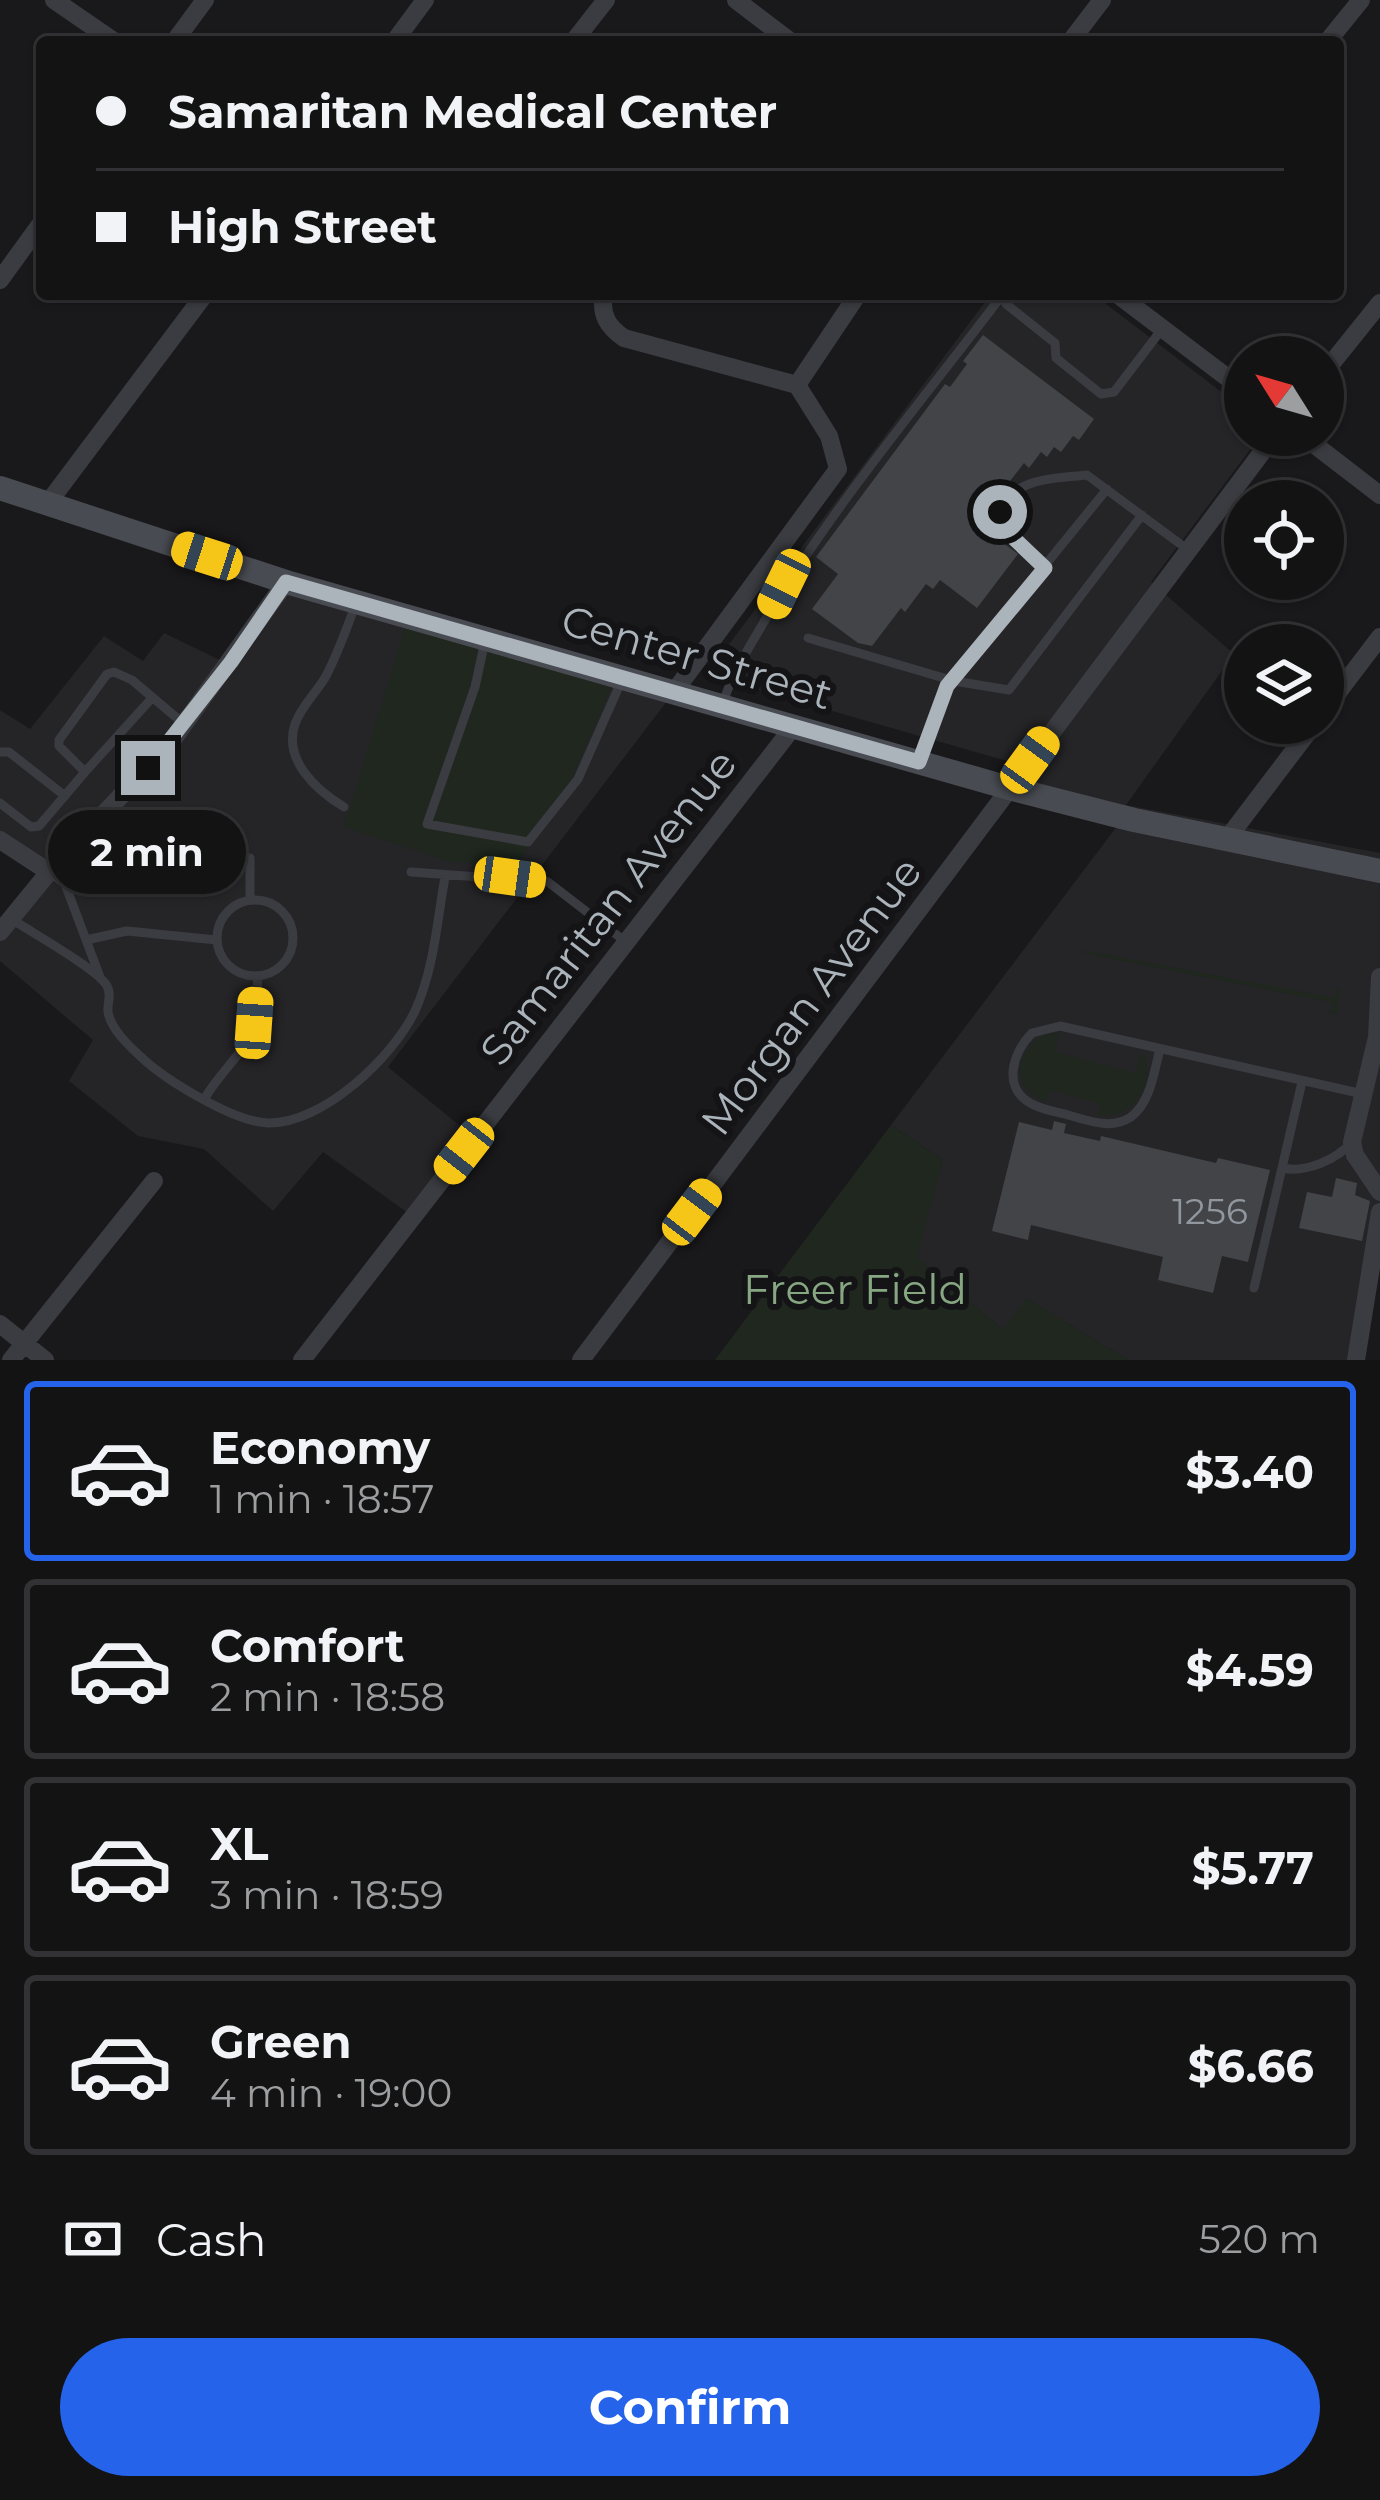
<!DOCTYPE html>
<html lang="en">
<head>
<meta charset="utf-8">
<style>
	:root { --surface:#131314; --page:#202022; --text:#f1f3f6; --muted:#9d9ea0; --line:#323234; --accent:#2563eb }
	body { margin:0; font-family:Montserrat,sans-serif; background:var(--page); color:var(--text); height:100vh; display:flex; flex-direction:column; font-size:45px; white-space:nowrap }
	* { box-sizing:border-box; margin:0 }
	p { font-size:39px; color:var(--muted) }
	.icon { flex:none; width:66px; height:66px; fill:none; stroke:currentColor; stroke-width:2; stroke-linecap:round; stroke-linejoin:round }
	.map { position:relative; height:1360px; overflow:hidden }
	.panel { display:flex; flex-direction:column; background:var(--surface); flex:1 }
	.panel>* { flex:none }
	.top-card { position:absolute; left:36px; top:36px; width:1308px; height:264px; border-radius:12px; box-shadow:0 3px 9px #0004,0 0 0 3px var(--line); display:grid; align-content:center; height:264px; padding:0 60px; background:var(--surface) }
	.needle { width:78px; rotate:307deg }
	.buttons { position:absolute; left:1224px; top:336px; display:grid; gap:24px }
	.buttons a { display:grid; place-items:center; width:120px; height:120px; border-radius:50%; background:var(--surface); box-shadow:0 3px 9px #0004,0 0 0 3px var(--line); font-size:60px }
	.end { position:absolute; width:54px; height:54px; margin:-27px; border:15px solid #abb3bb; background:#111; box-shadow:0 0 0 6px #111 }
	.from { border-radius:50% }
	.bubble { position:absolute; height:84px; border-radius:42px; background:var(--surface); box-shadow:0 3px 9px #0004,0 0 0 3px var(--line); font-size:39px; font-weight:700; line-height:84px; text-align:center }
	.car { position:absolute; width:36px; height:72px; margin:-36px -18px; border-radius:15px; box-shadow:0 0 9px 3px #0007; background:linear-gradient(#f5c518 24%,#345 0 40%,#f5c518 0 76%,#345 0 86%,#f5c518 0) }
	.top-card b { display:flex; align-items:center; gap:42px; height:114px; font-size:45px }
	.top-card b+b { border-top:3px solid var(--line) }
	.top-card i { width:30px; height:30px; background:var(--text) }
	ul { padding:21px 0 0; list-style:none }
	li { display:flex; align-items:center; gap:36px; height:180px; margin:0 24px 18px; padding:0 36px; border:6px solid var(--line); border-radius:12px }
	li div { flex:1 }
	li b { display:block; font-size:45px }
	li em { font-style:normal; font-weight:700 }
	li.current { border-color:var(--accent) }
	li>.icon { width:108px; height:108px; stroke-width:1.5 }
	.pay { display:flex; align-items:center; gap:30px; height:132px; padding:0 60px; font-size:45px }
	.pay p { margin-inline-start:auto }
	.action { display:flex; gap:24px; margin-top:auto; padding:24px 60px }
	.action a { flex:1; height:138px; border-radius:72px; background:var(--accent); color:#fff; font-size:48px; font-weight:700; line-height:138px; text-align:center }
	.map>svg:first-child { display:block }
	.built { fill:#252528 }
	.green { fill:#1f271f }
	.building { fill:#434448 }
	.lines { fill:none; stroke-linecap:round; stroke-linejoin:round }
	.lane { stroke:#3a3c41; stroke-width:9 }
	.street { stroke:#3a3c41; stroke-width:18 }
	.secondary { stroke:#484b51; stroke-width:24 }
	.route { stroke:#abb3bb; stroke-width:15 }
	.labels { text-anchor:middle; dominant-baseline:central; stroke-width:12; stroke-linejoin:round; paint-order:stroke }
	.number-label { font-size:36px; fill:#91979e }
	.street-label { font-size:42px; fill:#abb3bb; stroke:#141416 }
	.park-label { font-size:42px; fill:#86a782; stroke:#141416 }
</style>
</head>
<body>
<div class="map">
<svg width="1380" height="1360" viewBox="0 0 1380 1360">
	<rect width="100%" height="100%" fill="#19191b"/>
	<!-- built -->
	<path class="built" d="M 991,294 L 1093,294 L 1245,410 L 1245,435 L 1261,435 L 1151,582 L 1234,654 L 1126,805 L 1380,853 L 1380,1257 L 1360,1360 L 1128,1360 L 1027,1299 L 1004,1331 L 916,1257 L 943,1160 L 891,1125 L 1118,825 L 1026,800 L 1014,763 L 706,675 Z
		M 286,582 L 674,692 L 388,1067 L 470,1134 L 408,1213 L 323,1152 L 273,1211 L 204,1149 L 138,1136 L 69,1081 L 93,1040 L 0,961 L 0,939 L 46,878 L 0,843 L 0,710 L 30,729 L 104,636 L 143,661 L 164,633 L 224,662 Z"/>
	<!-- green -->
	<path class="green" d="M 407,621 L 615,679 L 572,778 L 516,866 L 451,862 L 344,827 Z
		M 1082,950 L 1336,998 L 1335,989 L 1340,987 L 1337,1014 L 1329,1013 L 1335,1003 L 1082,953 Z
		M 1050,1033 L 1059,1034 L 1055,1052 L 1135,1073 L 1141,1055 L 1144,1055 C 1158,1086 1130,1119 1098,1116 L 1101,1104 L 1051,1090 L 1047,1102 C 1008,1089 1014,1046 1050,1033 Z
		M 891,1125 L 943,1160 L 917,1257 L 1003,1330 L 1026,1298 L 1128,1360 L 715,1360 Z"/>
	<!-- building -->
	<path class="building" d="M 983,335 L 1094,419 L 1079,440 L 1073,436 L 1061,452 L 1054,447 L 1047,457 L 1041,452 L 1029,468 L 1024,463 L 974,528 L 995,544 L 998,539 L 1018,554 L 977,608 L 940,580 L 933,589 L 926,584 L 905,612 L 901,608 L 872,646 L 858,643 L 812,609 L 838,574 L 816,557 L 945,384 L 950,387 L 967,364 L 963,361 Z
		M 1054,1121 L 1066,1124 L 1064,1133 L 1100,1141 L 1101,1136 L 1216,1163 L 1218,1158 L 1270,1170 L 1248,1262 L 1222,1256 L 1213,1293 L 1158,1280 L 1163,1257 L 1031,1225 L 1028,1240 L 992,1231 L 1019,1122 L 1052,1130 Z
		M 1336,1178 L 1357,1183 L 1355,1195 L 1370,1201 L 1362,1241 L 1299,1228 L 1307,1192 L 1332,1197 Z"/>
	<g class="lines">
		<!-- lane -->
		<path class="lane" d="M 1045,568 L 999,522 C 1005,477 1051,479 1087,475 L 1187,549
			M 808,638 L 954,681 L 1009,690 L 1142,515
			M 485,641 L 475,687 L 427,824 L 528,842 L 578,779 L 621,682
			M 722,705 C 734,669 749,648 768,615 C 836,502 923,400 1003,294 L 1006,304 L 1055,343 L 1056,358 L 1101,394 L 1114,392 L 1162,329
			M 0,752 L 9,752 L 65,796
			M 919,762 L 947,686 L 1107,489
			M 85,772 L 152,698
			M 0,803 L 31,827 L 39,826 L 85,772 L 59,746 L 59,740 L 107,674 L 114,672 L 132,680 L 184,724
			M 344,807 C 316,790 283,760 295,724 C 301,706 317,692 326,676 C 338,653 346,630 355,606
			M 250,858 L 250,900
			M 49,872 L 65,884 L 100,977
			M 411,872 L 548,882 L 626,942
			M217 938a38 38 0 1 1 76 0a38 38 0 1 1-76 0Z
			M 10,918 C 29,931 99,970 107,986 C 112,995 107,1003 108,1012 C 111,1029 128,1045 140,1056 C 165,1080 234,1122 268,1123 C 323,1124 393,1057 415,1011 C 434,969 437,922 445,877
			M 86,940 L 127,931 L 217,940
			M 1160,1049 C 1154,1071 1151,1102 1131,1117 C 1111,1130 1090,1121 1068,1115 C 1057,1112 1043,1110 1032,1104 C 1001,1088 1013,1052 1032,1033 L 1060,1026 L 1363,1094
			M 205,1098 C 217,1077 234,1062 246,1043 C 258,1024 256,998 258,976
			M 1282,1168 C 1306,1173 1336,1160 1352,1142
			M 1254,1288 L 1302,1082"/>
		<!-- street -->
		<path class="street" d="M 54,0 L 115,42
			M 736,0 L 791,42
			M 174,42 L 205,0
			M 394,42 L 425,0
			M 573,42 L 606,0
			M 1070,42 L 1102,0
			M 1327,42 L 1361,0
			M 0,280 L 42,222
			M 604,294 C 600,315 608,327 624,338 L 797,385 L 829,436 L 838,469 L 674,692
			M 1117,294 L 1245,391
			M 1323,374 L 1380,303
			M 797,385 L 858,294
			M 1302,435 L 1380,495
			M 48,503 L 205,294
			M 1323,712 L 1380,637
			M 1227,839 L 1315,723
			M 0,840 L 49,872
			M 0,932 L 49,872 L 169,745 L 286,582
			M 1380,977 L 1377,1037 L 1352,1142 L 1355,1155 L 1380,1192
			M 0,1324 L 45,1360
			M 11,1360 L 154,1181
			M 302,1360 L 794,726
			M 581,1360 L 1275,435
			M 1356,1360 L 1380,1212"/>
		<!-- secondary -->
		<path class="secondary" d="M 0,488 L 286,582 L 1009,788 L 1134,820 L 1380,871"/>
	</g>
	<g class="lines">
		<!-- route -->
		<path class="route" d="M 148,768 L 231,662 L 286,582 L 919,762 L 947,686 L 1045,568 L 1002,527 L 1000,512"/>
	</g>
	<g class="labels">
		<!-- number labels -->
		<g class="number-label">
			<text x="1210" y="1211">1256</text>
		</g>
		<!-- street labels -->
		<g class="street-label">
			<text transform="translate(697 657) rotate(16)">Center Street</text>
			<text transform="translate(608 907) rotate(-52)">Samaritan Avenue</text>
			<text transform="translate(811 996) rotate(-53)">Morgan Avenue</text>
		</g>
		<!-- park labels -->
		<g class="park-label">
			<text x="855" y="1289">Freer Field</text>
		</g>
	</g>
</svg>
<div class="buttons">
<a><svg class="needle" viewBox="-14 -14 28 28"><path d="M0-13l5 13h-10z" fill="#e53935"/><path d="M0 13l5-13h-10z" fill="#9d9ea0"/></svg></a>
<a><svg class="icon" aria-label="locate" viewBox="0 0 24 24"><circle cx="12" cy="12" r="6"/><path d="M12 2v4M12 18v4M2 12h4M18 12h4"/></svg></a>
<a><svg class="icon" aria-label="layers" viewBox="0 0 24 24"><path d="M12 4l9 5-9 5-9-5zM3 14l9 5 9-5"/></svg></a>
</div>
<i class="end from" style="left:1000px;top:512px"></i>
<i class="end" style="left:148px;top:768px"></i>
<div class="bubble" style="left:48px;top:810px;width:198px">2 min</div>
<i class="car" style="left:207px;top:556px;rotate:288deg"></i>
<i class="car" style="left:784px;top:584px;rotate:206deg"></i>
<i class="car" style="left:1030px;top:760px;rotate:36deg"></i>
<i class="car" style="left:510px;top:877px;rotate:98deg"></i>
<i class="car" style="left:254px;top:1023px;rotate:4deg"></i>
<i class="car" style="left:464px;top:1151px;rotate:218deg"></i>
<i class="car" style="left:692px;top:1212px;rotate:37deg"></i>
<div class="top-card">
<b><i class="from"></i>Samaritan Medical Center</b>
<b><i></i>High Street</b>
</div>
</div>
<section class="panel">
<ul>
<li class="current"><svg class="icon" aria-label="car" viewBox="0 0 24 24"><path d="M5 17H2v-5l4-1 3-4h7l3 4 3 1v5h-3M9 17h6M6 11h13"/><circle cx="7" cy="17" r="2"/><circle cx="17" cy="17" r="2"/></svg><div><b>Economy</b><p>1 min · 18:57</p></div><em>$3.40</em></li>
<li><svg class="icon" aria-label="car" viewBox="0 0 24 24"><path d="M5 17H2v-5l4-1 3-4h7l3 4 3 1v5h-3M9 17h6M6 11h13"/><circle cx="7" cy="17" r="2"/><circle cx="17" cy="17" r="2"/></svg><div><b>Comfort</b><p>2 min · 18:58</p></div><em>$4.59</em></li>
<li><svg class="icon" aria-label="car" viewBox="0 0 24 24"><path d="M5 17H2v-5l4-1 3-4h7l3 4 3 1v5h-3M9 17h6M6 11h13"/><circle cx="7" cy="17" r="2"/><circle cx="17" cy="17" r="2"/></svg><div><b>XL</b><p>3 min · 18:59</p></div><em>$5.77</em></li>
<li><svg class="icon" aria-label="car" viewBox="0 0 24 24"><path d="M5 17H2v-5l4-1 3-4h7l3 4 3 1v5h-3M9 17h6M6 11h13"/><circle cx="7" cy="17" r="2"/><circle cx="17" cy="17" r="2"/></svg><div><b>Green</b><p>4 min · 19:00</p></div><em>$6.66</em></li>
</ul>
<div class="pay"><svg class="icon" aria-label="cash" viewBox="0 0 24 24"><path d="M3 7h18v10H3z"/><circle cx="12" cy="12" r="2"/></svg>Cash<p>520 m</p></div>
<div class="action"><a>Confirm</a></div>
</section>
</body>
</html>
